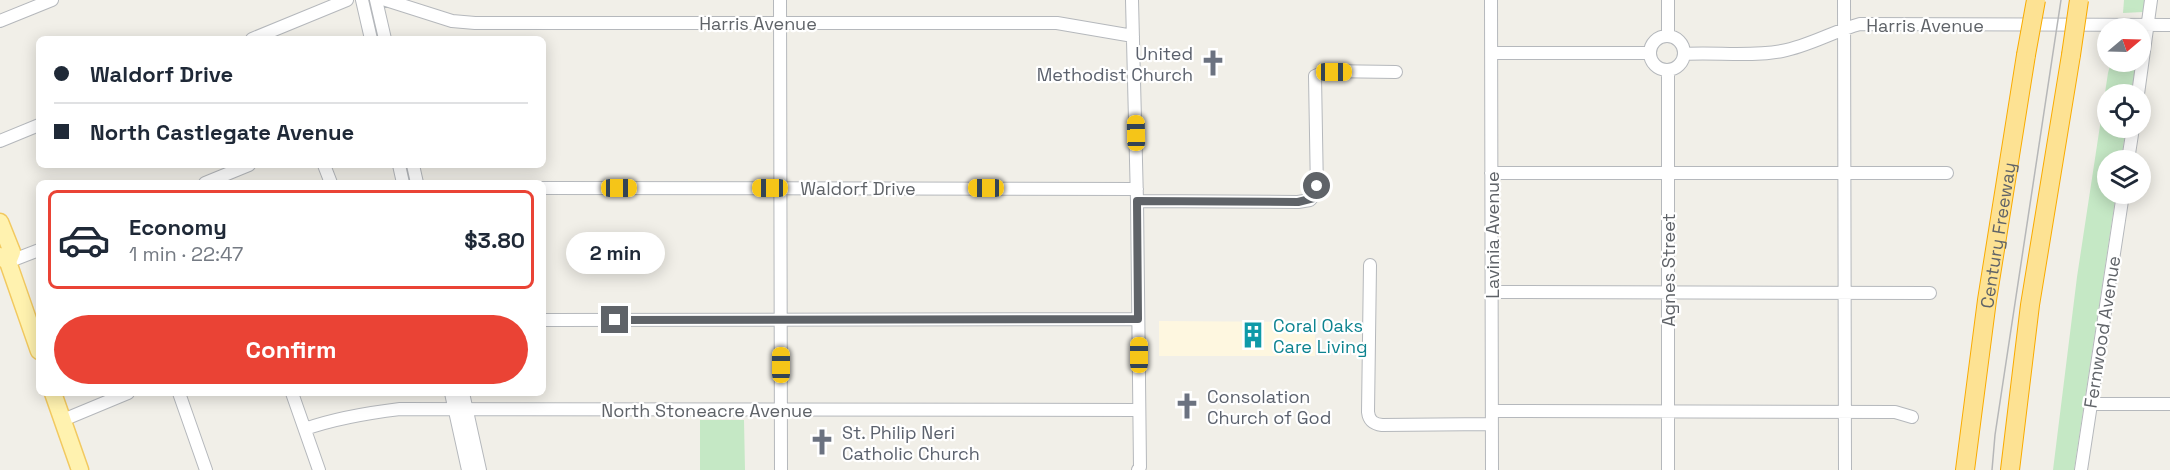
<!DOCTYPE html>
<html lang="en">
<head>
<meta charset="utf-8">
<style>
	:root { --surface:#fff; --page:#f6f6f7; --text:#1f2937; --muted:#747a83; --line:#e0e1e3; --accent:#ea4335 }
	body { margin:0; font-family:"Space Grotesk",sans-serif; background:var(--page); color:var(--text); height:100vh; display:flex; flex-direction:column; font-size:22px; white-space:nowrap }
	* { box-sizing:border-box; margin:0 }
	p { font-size:20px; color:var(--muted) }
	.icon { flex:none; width:33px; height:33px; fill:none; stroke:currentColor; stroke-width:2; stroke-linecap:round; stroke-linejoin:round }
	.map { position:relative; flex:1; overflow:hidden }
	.details { position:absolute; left:36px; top:180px; width:510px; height:216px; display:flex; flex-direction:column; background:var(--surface); border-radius:9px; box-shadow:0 3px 15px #0003 }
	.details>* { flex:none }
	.hud { position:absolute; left:36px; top:36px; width:510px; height:132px; border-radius:9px; box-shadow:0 3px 15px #0003; display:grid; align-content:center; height:132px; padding:0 18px; background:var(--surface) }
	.needle { width:39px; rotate:71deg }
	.tools { position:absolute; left:2097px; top:18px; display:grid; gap:12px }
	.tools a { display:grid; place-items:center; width:54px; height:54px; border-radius:50%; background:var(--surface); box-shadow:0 3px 15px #0003; font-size:30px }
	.end { position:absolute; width:27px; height:27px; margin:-14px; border:8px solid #5f6368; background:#fff; box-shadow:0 0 0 3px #fff }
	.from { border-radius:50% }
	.bubble { position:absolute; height:42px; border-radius:21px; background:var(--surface); box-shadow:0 3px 15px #0003; font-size:20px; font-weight:700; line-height:42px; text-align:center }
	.car { position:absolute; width:18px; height:36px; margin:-18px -9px; border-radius:8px; box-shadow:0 0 4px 2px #0007; background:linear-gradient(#f5c518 24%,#345 0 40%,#f5c518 0 76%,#345 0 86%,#f5c518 0) }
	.hud b { display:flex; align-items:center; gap:21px; height:57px; font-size:22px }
	.hud b+b { border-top:2px solid var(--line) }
	.hud i { width:15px; height:15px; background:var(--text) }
	ul { padding:10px 0 0; list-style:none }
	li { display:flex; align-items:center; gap:18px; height:99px; margin:0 12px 9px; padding:0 6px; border:3px solid transparent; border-radius:9px }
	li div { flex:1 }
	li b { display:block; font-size:22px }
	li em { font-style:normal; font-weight:700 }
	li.active { border-color:var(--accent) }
	li>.icon { width:54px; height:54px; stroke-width:1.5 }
	.button { display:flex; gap:12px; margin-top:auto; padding:12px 18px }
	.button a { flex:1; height:69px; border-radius:36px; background:var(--accent); color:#fff; font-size:24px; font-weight:700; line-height:69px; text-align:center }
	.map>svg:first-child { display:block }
	.commercial { fill:#fef7e0 }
	.green { fill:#c5e8c5 }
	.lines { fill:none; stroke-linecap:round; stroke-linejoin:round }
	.minor-casing { stroke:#b5b8bc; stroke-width:14 }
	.major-casing { stroke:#f2c960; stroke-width:19 }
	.highway-casing { stroke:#f9ab00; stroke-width:20 }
	.minor { stroke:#fff; stroke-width:12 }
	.major { stroke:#fff2af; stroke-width:16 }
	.highway { stroke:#fde293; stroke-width:18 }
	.tram { stroke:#b6b7b8; stroke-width:1.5 }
	.highway-bridge-casing { stroke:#f9ab00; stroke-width:20; stroke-linecap:butt }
	.highway-bridge { stroke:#fde293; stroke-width:18 }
	.route { stroke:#5f6368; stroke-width:8 }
	.labels { text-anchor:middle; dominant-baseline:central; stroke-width:4.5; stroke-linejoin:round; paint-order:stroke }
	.street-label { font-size:18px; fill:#5f6368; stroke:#fff }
	.worship-label { font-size:18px; fill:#5b616d; stroke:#fff; text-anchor:start }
	.culture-label { font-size:18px; fill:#0d838f; stroke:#fff; text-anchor:start }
</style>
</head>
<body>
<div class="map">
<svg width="2170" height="470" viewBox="0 0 2170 470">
	<rect width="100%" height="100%" fill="#f1efe8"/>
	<!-- commercial -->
	<path class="commercial" d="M 1159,321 L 1315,322 L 1315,356 L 1159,356 Z"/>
	<!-- green -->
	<path class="green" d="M 2124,0 L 2146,0 L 2143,12 L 2123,13 Z
		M 2111,62 L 2136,62 L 2131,94 L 2108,94 L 2108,128 L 2126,128 L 2121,160 L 2108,160 L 2108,194 L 2116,194 L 2074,470 L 2053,470 L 2077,277 L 2108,73 Z
		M 700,420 L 744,420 L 745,470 L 700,470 Z"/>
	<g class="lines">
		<!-- minor casing -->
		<g class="minor-casing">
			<path id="minor" d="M 362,0 L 371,39
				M 376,0 L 385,39
				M 386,0 L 452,21 L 475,23 L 1057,23 L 1133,36
				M 780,0 L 781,470
				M 1132,0 L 1137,201 L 1140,467 L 1138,470
				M 1491,0 L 1492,470
				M 1844,0 L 1845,470
				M 0,21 L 52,0
				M 1668,36 L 1668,0
				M1650 53a17 17 0 1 1 34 0a17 17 0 1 1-34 0Z
				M 252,39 L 347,0
				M 1491,53 L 1650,53
				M 1684,54 C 1716,52 1750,57 1782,51 C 1809,46 1834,31 1860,24 L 2170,25
				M 1668,70 L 1668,470
				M 2138,94 L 2151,0
				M 0,141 L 39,125
				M 2128,160 L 2133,128
				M 324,165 L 331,183
				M 399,165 L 403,183
				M 413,165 L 417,183
				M 1491,173 L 1947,173
				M 205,183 L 249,165
				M 543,188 L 1137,189
				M 1137,201 L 1298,202 L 1310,200 L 1317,192 L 1315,76 L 1326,71 L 1396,72
				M 8,262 L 39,250
				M 1370,265 L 1368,412 C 1369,421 1374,424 1382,425 L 1492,424
				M 1492,292 L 1930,293
				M 543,320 L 1138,319
				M 179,393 L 206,470
				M 292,393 L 319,470
				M 451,393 L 468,470
				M 463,393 L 480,470
				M 2091,404 L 2170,404
				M 1492,411 L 1895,412 L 1912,417
				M 63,420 L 128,393
				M 305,429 C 336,418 367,413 400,409 L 1139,410
				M 2081,470 L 2123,194"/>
		</g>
		<!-- major casing -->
		<g class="major-casing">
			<path id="major" d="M 0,222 L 12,252 L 8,262
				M 0,256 L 8,262 L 39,351
				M 53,393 L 80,470"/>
		</g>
		<!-- highway casing -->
		<g class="highway-casing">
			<g id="highway">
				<path id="s1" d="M 1965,470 L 1987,300 L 2026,55"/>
				<path d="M 2010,470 L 2030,305 L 2071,55"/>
			</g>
		</g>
		<!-- minor -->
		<use href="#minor" class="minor"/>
		<!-- major -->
		<use href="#major" class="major"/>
		<!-- highway -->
		<use href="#highway" class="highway"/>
		<!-- tram -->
		<path class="tram" d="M 1992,470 L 1995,435 L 2061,0"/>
		<!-- highway-bridge casing -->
		<g class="highway-bridge-casing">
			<path id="highway-bridge" d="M 2026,55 L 2036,0
				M 2071,55 L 2079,0"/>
		</g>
		<!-- highway-bridge -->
		<use href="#highway-bridge" class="highway-bridge"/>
	</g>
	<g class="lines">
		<!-- route -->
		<path class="route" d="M 615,320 L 1138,319 L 1137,201 L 1298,202 L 1314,198 L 1317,192 L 1317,186"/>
	</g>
	<!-- icons -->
	<defs>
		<g id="church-bare" transform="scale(2.07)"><path d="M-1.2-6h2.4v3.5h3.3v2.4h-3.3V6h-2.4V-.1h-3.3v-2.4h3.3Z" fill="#6b7280" stroke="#fff" stroke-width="2.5" paint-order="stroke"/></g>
		<g id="building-bare" transform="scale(2.07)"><path d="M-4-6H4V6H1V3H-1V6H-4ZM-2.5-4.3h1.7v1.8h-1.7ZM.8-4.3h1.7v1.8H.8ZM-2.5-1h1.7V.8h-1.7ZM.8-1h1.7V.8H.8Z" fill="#0f9aa8" stroke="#fff" stroke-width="2.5" paint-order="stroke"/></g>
	</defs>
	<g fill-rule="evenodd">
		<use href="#church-bare" x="1213" y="63"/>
		<use href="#building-bare" x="1253" y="335"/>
		<use href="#church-bare" x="1187" y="406"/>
		<use href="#church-bare" x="822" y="442"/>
	</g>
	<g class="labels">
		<!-- street labels -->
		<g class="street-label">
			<text x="758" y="23">Harris Avenue</text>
			<text x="1925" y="25">Harris Avenue</text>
			<text x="858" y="188">Waldorf Drive</text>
			<text transform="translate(1492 235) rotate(-90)">Lavinia Avenue</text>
			<text stroke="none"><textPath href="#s1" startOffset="237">Century Freeway</textPath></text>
			<text transform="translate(1668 270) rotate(-90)">Agnes Street</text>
			<text transform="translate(2102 332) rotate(-81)">Fernwood Avenue</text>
			<text x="707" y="410">North Stoneacre Avenue</text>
		</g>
		<!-- worship labels -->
		<g class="worship-label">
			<text x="1193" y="53" text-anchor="end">United<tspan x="1193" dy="21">Methodist Church</tspan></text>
			<text x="1207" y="396">Consolation<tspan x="1207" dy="21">Church of God</tspan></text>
			<text x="842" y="432">St. Philip Neri<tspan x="842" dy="21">Catholic Church</tspan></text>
		</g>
		<!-- culture labels -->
		<g class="culture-label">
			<text x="1273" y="325">Coral Oaks<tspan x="1273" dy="21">Care Living</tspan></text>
		</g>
	</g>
</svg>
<div class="tools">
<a><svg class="needle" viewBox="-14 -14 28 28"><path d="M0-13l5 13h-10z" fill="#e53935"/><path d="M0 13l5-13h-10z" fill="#747a83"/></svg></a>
<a><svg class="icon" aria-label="locate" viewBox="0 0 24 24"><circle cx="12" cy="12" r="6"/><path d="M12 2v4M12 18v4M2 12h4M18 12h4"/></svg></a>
<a><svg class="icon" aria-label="layers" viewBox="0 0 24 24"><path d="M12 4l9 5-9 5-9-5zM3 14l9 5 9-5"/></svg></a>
</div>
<i class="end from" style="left:1317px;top:186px"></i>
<i class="end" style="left:615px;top:320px"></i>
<div class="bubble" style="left:566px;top:232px;width:99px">2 min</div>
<i class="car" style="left:1334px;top:72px;rotate:90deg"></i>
<i class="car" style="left:1136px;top:133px;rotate:359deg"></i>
<i class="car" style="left:619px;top:188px;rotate:90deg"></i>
<i class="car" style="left:770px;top:188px;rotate:270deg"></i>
<i class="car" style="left:986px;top:188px;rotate:270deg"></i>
<i class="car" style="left:1139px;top:355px;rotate:0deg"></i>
<i class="car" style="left:781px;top:365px;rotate:0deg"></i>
<div class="hud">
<b><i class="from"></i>Waldorf Drive</b>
<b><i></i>North Castlegate Avenue</b>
</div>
<section class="details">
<ul>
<li class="active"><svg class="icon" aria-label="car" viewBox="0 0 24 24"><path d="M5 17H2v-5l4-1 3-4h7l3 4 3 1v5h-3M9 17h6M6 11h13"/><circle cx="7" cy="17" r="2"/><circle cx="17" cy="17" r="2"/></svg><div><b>Economy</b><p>1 min · 22:47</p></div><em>$3.80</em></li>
</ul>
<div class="button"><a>Confirm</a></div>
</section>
</div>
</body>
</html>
